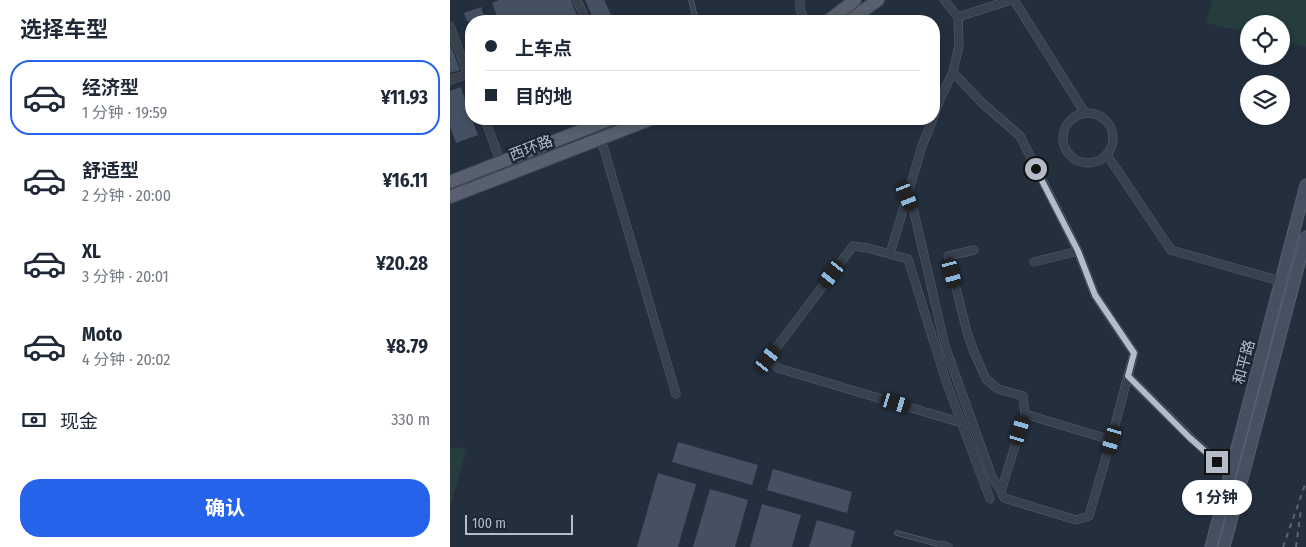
<!DOCTYPE html>
<html lang="zh">
<head>
<meta charset="utf-8">
<style>
	:root { --surface:#fff; --page:#f6f6f7; --text:#1f2937; --muted:#747a83; --line:#e0e1e3; --accent:#2563eb }
	body { margin:0; font-family:"Fira Sans Condensed","Noto Sans SC",sans-serif; background:var(--page); color:var(--text); height:100vh; display:flex; flex-direction:column; font-size:19px; white-space:nowrap }
	* { box-sizing:border-box; margin:0 }
	p { font-size:16px; color:var(--muted) }
	.icon { flex:none; width:28px; height:28px; fill:none; stroke:currentColor; stroke-width:2; stroke-linecap:round; stroke-linejoin:round }
	.map { position:relative; flex:1; overflow:hidden }
	.details { display:flex; flex-direction:column; background:var(--surface); width:450px }
	.details>* { flex:none }
	.top-card { position:absolute; left:15px; top:15px; width:475px; height:110px; border-radius:20px; box-shadow:0 2px 8px #0003; display:grid; align-content:center; height:110px; padding:0 20px; background:var(--surface) }
	.fabs { position:absolute; left:790px; top:15px; display:grid; gap:10px }
	.fabs a { display:grid; place-items:center; width:50px; height:50px; border-radius:50%; background:var(--surface); box-shadow:0 2px 8px #0003; font-size:25px }
	.scale { position:absolute; left:15px; bottom:12px; width:108px; box-sizing:border-box; padding-left:5px; border:2px solid #b4bcc9; border-top:0; font-size:14px; line-height:18px; white-space:nowrap; color:#b4bcc9; -webkit-text-stroke:4px #1d2633; paint-order:stroke }
	.end { position:absolute; width:22px; height:22px; margin:-11px; border:6px solid #b4bcc9; background:#111; box-shadow:0 0 0 2px #111 }
	.from { border-radius:50% }
	.bubble { position:absolute; height:35px; border-radius:18px; background:var(--surface); box-shadow:0 2px 8px #0003; font-size:16px; font-weight:700; line-height:35px; text-align:center }
	.car { position:absolute; width:15px; height:30px; margin:-15px -8px; border-radius:6px; box-shadow:0 0 4px 1px #0007; background:linear-gradient(#222 24%,#8ab4d8 0 40%,#222 0 76%,#8ab4d8 0 86%,#222 0) }
	.top-card b { display:flex; align-items:center; gap:18px; height:48px; font-size:19px }
	.top-card b+b { border-top:1px solid var(--line) }
	.top-card i { width:12px; height:12px; background:var(--text) }
	ul { padding:0; list-style:none }
	li { display:flex; align-items:center; gap:15px; height:75px; margin:0 10px 8px; padding:0 10px; border:2px solid transparent; border-radius:20px }
	li div { flex:1 }
	li b { display:block; font-size:19px }
	li em { font-style:normal; font-weight:700 }
	li.current { border-color:var(--accent) }
	li>.icon { width:45px; height:45px; stroke-width:1.5 }
	h2 { padding:0 20px; font-size:22px; line-height:60px }
	.pay { display:flex; align-items:center; gap:12px; height:55px; padding:0 20px; font-size:19px }
	.pay p { margin-inline-start:auto }
	.primary-button { display:flex; gap:10px; margin-top:auto; padding:10px 20px }
	.primary-button a { flex:1; height:58px; border-radius:20px; background:var(--accent); color:#fff; font-size:20px; font-weight:700; line-height:58px; text-align:center }
	main { display:flex; flex:1; min-height:0 }
	.map>svg:first-child { display:block }
	.green { fill:#263c3f }
	.building { fill:#455162 }
	.lines { fill:none; stroke-linecap:round; stroke-linejoin:round }
	.lane-casing { stroke:#565f6c; stroke-width:5.5 }
	.street-casing { stroke:#565f6c; stroke-width:9 }
	.secondary-casing { stroke:#565f6c; stroke-width:13 }
	.primary-casing { stroke:#414a57; stroke-width:14 }
	.lane { stroke:#38414e; stroke-width:4 }
	.street { stroke:#38414e; stroke-width:8 }
	.secondary { stroke:#465061; stroke-width:11 }
	.primary { stroke:#56606e; stroke-width:12 }
	.rail { stroke:#5a6575; stroke-width:2; stroke-dasharray:5 5; stroke-linecap:butt }
	.route { stroke:#b4bcc9; stroke-width:6 }
	.labels { text-anchor:middle; dominant-baseline:central; stroke-width:5; stroke-linejoin:round; paint-order:stroke }
	.street-label { font-size:15px; fill:#b4bcc9; stroke:#1d2633 }
</style>
</head>
<body>
<main>
<section class="details">
<h2>选择车型</h2>
<ul>
<li class="current"><svg class="icon" aria-label="car" viewBox="0 0 24 24"><path d="M5 17H2v-5l4-1 3-4h7l3 4 3 1v5h-3M9 17h6M6 11h13"/><circle cx="7" cy="17" r="2"/><circle cx="17" cy="17" r="2"/></svg><div><b>经济型</b><p>1 分钟 · 19:59</p></div><em>¥11.93</em></li>
<li><svg class="icon" aria-label="car" viewBox="0 0 24 24"><path d="M5 17H2v-5l4-1 3-4h7l3 4 3 1v5h-3M9 17h6M6 11h13"/><circle cx="7" cy="17" r="2"/><circle cx="17" cy="17" r="2"/></svg><div><b>舒适型</b><p>2 分钟 · 20:00</p></div><em>¥16.11</em></li>
<li><svg class="icon" aria-label="car" viewBox="0 0 24 24"><path d="M5 17H2v-5l4-1 3-4h7l3 4 3 1v5h-3M9 17h6M6 11h13"/><circle cx="7" cy="17" r="2"/><circle cx="17" cy="17" r="2"/></svg><div><b>XL</b><p>3 分钟 · 20:01</p></div><em>¥20.28</em></li>
<li><svg class="icon" aria-label="car" viewBox="0 0 24 24"><path d="M5 17H2v-5l4-1 3-4h7l3 4 3 1v5h-3M9 17h6M6 11h13"/><circle cx="7" cy="17" r="2"/><circle cx="17" cy="17" r="2"/></svg><div><b>Moto</b><p>4 分钟 · 20:02</p></div><em>¥8.79</em></li>
</ul>
<div class="pay"><svg class="icon" aria-label="cash" viewBox="0 0 24 24"><path d="M3 7h18v10H3z"/><circle cx="12" cy="12" r="2"/></svg>现金<p>330 m</p></div>
<div class="primary-button"><a>确认</a></div>
</section>
<div class="map">
<svg width="856" height="547" viewBox="0 0 856 547">
	<rect width="100%" height="100%" fill="#242f3e"/>
	<!-- green -->
	<path class="green" d="M 762,0 L 856,0 L 856,47 L 831,41 L 831,24 L 799,24 L 799,33 L 756,23 Z
		M 0,447 L 17,449 L 0,506 Z"/>
	<!-- building -->
	<path class="building" d="M 49,0 L 121,0 L 129,21 L 49,21 L 42,3 Z
		M 135,0 L 154,0 L 164,21 L 144,21 Z
		M 31,7 L 36,21 L 17,21 L 14,13 Z
		M 0,43 L 10,70 L 0,73 Z
		M 11,87 L 21,119 L 22,119 L 28,135 L 6,143 L 0,126 L 0,91 Z
		M 228,442 L 308,465 L 302,485 L 222,462 Z
		M 323,469 L 402,492 L 397,513 L 317,490 Z
		M 208,473 L 246,484 L 228,547 L 187,547 Z
		M 260,489 L 298,500 L 285,547 L 243,547 Z
		M 312,504 L 351,515 L 342,547 L 300,547 Z
		M 367,520 L 405,531 L 401,547 L 359,547 Z"/>
	<g class="lines">
		<!-- lane casing -->
		<g class="lane-casing">
			<path id="lane" d="M 241,0 L 246,21
				M 447,533 L 491,545"/>
		</g>
		<!-- street casing -->
		<g class="street-casing">
			<path id="street" d="M 127,0 L 136,21
				M 350,0 L 350,9 L 355,21
				M 564,0 L 635,113
				M 508,17 L 561,0
				M 0,26 L 21,83
				M 0,80 L 21,73
				M613 138a25 25 0 1 1 50 0a25 25 0 1 1-50 0Z
				M 484,116 L 490,99 L 503,72 L 509,45 L 508,17 L 494,0
				M 35,119 L 52,166
				M 151,139 L 226,394
				M 657,155 L 721,250 L 830,281
				M 457,196 L 464,212 L 495,346 L 542,477 L 551,491 L 554,498 L 626,520 L 639,516 L 661,440 L 684,353 L 645,295 L 628,251 L 570,136 L 531,102 L 503,72
				M 524,250 L 498,256 L 517,332 L 524,352 L 536,379 L 548,389 L 573,396 L 575,414 L 551,491
				M 440,254 L 472,146 L 483,119
				M 584,262 L 628,251
				M 678,376 L 741,438 L 780,473
				M 575,414 L 661,440
				M 512,423 L 328,368 L 318,359 L 403,246 L 418,248 L 458,259 L 496,381 L 540,499
				M 491,545 L 498,547"/>
		</g>
		<!-- secondary casing -->
		<g class="secondary-casing">
			<path id="secondary" d="M 761,547 L 856,185
				M 774,547 L 856,237"/>
		</g>
		<!-- primary casing -->
		<g class="primary-casing">
			<path id="primary" d="M 378,21 L 405,0
				M 399,21 L 428,0
				M 0,182 L 161,119
				M 0,197 L 201,119"/>
		</g>
		<!-- lane -->
		<use href="#lane" class="lane"/>
		<!-- street -->
		<use href="#street" class="street"/>
		<!-- secondary -->
		<use href="#secondary" class="secondary"/>
		<!-- primary -->
		<use href="#primary" class="primary"/>
		<!-- rail -->
		<path class="rail" d="M 833,547 L 856,482
			M 846,547 L 851,509"/>
	</g>
	<g class="lines">
		<!-- route -->
		<path class="route" d="M 586,169 L 628,251 L 645,295 L 684,353 L 678,376 L 740,438 L 767,462"/>
	</g>
	<g class="labels">
		<!-- street labels -->
		<g class="street-label">
			<text transform="translate(81 148) rotate(-21)">西环路</text>
			<text transform="translate(794 362) rotate(-75)">和平路</text>
		</g>
	</g>
</svg>
<div class="fabs">
<a><svg class="icon" aria-label="locate" viewBox="0 0 24 24"><circle cx="12" cy="12" r="6"/><path d="M12 2v4M12 18v4M2 12h4M18 12h4"/></svg></a>
<a><svg class="icon" aria-label="layers" viewBox="0 0 24 24"><path d="M12 4l9 5-9 5-9-5zM3 14l9 5 9-5"/></svg></a>
</div>
<div class="scale">100 m</div>
<i class="end from" style="left:586px;top:169px"></i>
<i class="end" style="left:767px;top:462px"></i>
<div class="bubble" style="left:732px;top:480px;width:70px">1 分钟</div>
<i class="car" style="left:457px;top:196px;rotate:158deg"></i>
<i class="car" style="left:502px;top:273px;rotate:165deg"></i>
<i class="car" style="left:382px;top:274px;rotate:217deg"></i>
<i class="car" style="left:318px;top:359px;rotate:37deg"></i>
<i class="car" style="left:446px;top:403px;rotate:107deg"></i>
<i class="car" style="left:570px;top:430px;rotate:17deg"></i>
<i class="car" style="left:662px;top:440px;rotate:197deg"></i>
<div class="top-card">
<b><i class="from"></i>上车点</b>
<b><i></i>目的地</b>
</div>
</div>
</main>
</body>
</html>
